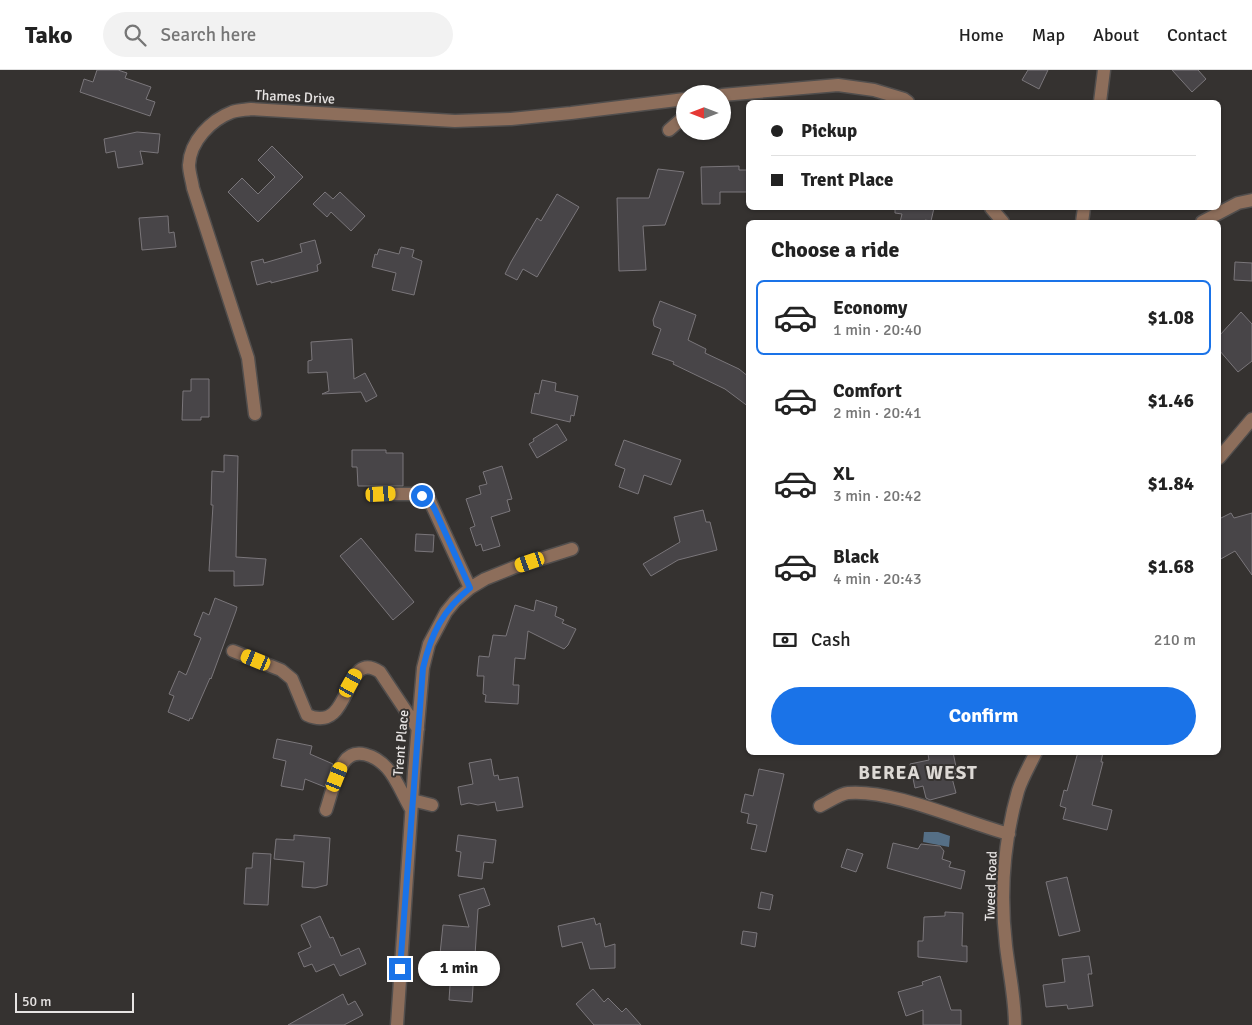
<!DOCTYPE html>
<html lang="en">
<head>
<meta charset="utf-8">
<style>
	:root { --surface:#fff; --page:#f2f2f2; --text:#222; --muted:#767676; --line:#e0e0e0; --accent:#1a73e8 }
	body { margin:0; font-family:Signika,sans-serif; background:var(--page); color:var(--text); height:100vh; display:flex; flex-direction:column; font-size:19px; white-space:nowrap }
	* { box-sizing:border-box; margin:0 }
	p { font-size:16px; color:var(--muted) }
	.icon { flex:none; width:28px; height:28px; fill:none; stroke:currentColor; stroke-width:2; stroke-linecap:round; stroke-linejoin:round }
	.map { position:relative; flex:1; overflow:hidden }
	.panel { position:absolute; left:746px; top:150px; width:475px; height:535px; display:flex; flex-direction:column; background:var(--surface); border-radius:8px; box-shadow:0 1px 4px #0004 }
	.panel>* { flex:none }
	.banner { position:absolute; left:746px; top:30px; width:475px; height:110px; border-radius:8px; box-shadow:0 1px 4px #0004; display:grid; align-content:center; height:110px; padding:0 25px; background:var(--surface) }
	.needle { width:32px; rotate:270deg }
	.buttons { position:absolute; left:676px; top:15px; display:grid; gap:10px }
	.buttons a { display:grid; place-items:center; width:55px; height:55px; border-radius:50%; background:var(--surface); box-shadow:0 1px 4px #0004; font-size:25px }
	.scale { position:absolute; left:15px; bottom:12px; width:119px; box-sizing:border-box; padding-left:5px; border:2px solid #e7e4e3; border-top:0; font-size:14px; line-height:18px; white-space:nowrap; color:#e7e4e3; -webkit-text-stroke:4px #353230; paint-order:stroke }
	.end { position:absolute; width:22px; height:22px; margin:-11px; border:6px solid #1a73e8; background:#fff; box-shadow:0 0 0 2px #fff }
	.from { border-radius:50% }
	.bubble { position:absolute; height:35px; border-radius:18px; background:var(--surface); box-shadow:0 1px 4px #0004; font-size:16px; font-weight:700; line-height:35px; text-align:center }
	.car { position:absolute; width:15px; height:30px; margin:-15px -8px; border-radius:6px; box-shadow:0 0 4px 1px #0007; background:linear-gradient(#f5c518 24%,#345 0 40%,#f5c518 0 76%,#345 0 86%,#f5c518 0) }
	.banner b { display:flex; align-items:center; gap:18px; height:48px; font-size:19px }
	.banner b+b { border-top:1px solid var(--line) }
	.banner i { width:12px; height:12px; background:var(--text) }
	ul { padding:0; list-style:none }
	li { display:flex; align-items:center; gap:15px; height:75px; margin:0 10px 8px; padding:0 15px; border:2px solid transparent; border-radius:8px }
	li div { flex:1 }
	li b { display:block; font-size:19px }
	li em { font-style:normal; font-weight:700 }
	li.selected { border-color:var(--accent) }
	li>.icon { width:45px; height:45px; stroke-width:1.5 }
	h2 { padding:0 25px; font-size:22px; line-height:60px }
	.pay { display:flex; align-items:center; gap:12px; height:55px; padding:0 25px; font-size:19px }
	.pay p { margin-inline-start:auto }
	.action { display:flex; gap:10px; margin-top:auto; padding:10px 25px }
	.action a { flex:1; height:58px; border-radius:30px; background:var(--accent); color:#fff; font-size:20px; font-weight:700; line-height:58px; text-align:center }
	header { display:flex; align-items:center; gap:30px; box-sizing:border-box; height:70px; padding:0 25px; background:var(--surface); border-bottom:1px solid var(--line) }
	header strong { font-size:24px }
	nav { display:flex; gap:28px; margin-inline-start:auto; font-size:18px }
	.search { width:350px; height:45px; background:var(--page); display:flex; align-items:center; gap:12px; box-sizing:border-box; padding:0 18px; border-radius:28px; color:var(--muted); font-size:19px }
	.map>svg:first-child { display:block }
	.water { fill:#556f86 }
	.building { fill:#484548; stroke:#7a767a }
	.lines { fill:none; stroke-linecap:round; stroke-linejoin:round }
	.minor-casing { stroke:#514e4d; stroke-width:15 }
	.minor { stroke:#8d6e5b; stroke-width:12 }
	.route { stroke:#1a73e8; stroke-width:6 }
	.labels { text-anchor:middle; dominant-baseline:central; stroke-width:4; stroke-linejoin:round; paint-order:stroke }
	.street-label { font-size:14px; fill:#e7e4e3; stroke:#353230 }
	.district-label { font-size:19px; font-weight:bold; letter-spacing:1px; fill:#ddd9d5; stroke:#353230 }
</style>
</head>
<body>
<header>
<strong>Tako</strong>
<div class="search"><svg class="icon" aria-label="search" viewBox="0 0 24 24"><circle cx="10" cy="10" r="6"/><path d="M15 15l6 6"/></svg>Search here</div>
<nav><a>Home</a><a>Map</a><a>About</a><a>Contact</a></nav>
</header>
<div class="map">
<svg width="1252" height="955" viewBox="0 0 1252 955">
	<rect width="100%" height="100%" fill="#353230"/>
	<!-- water -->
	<path class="water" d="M 924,762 L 938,762 L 950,766 L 949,777 L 923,772 Z"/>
	<!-- building -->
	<path class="building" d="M 97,0 L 118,0 L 127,3 L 125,8 L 151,17 L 146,29 L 155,32 L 150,46 L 80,22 L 84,9 L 93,12 Z
		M 1028,0 L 1048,0 L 1039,19 L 1022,10 Z
		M 1172,0 L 1198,0 L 1206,9 L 1192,22 Z
		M 137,62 L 160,64 L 158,83 L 140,81 L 143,94 L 118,98 L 115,81 L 106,83 L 104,69 Z
		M 272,76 L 303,107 L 258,152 L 228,122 L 242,108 L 258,124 L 275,107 L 258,90 Z
		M 739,96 L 739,100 L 749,100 L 749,122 L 720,122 L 720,134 L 702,134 L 701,97 Z
		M 658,99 L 684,102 L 665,155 L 643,156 L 646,200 L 619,201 L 617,128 L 649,128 Z
		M 325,122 L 333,129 L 340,122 L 365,146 L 351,161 L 331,142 L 327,147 L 313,134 Z
		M 557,124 L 579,137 L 537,207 L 523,199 L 517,210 L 505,204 L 511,192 L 537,148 L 541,151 Z
		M 895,138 L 934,138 L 931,151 L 925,150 L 924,152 L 900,152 L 902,144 L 895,143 Z
		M 168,146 L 169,163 L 174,162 L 176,177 L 142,180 L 139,148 Z
		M 315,170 L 321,193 L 317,195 L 318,201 L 271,213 L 271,211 L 257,215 L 251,192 L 263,189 L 264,193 L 302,182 L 300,174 Z
		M 401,177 L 414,180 L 412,187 L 422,191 L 414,225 L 392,220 L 396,203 L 372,197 L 375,184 L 377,185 L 379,179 L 399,184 Z
		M 1235,192 L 1252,193 L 1252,211 L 1234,210 Z
		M 660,231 L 696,245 L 688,270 L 706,279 L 705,283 L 739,299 L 749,307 L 749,337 L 725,319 L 673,294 L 674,292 L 652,284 L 661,259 L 654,256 L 653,250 Z
		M 1241,242 L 1252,254 L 1252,291 L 1238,302 L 1219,280 L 1219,266 Z
		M 352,269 L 354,309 L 365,303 L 377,326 L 366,332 L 361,322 L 322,324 L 329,321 L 327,302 L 308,303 L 308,291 L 312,290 L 311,272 Z
		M 191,309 L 209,309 L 209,347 L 201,347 L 201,350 L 182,350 L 183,321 L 191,321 Z
		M 542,310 L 556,313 L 555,321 L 578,326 L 574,346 L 571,345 L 570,352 L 531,343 L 535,323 L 539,324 Z
		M 557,354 L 567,370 L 537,388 L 529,374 L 534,371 L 533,369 Z
		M 624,370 L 681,390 L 671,415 L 644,405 L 638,424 L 619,417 L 625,399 L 615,395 Z
		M 352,380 L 386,380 L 386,383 L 403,383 L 403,416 L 358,416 L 357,397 L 352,397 Z
		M 224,385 L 238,386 L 236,487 L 266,489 L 263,515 L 234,516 L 234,501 L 209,501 L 213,435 L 211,435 L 212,401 L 224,402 Z
		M 502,396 L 512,429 L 507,430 L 510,441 L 491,447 L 500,476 L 483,481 L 481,474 L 476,476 L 470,458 L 475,456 L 466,429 L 481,424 L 479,416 L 487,414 L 483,402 Z
		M 703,440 L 706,452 L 710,452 L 717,480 L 678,490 L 651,506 L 643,494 L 680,472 L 674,447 Z
		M 1231,443 L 1234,448 L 1252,443 L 1252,505 L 1235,481 L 1219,490 L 1219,449 Z
		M 416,464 L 434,465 L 433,482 L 415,481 Z
		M 361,468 L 414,532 L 393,550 L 340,486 Z
		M 215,528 L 237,537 L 236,541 L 211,609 L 210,608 L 192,649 L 190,648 L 189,651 L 168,642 L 174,626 L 169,624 L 179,601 L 186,605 L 201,568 L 194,565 L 203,542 L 209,545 Z
		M 536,530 L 557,537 L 555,546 L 564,550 L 562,553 L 576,559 L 568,575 L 564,579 L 528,561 L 525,589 L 515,588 L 513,615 L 519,615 L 518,634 L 485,632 L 486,625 L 483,624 L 484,606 L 477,606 L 479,586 L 489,587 L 493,565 L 506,566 L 515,535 L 534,541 Z
		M 277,669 L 312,676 L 310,684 L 333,694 L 325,717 L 305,709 L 303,720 L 281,716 L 286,691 L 273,688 Z
		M 935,682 L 953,682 L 957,702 L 955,702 L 956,708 L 952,708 L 956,723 L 930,730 L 926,728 L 923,716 L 915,718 L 910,694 L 929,690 L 928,684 Z
		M 1078,682 L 1103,682 L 1101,692 L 1103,692 L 1092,735 L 1112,740 L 1107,760 L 1063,749 L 1066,738 L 1060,736 L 1064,720 L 1067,721 Z
		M 491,689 L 494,706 L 498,705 L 499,710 L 518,707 L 523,737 L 497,741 L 495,732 L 478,735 L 469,733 L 461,735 L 458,717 L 473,714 L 469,693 Z
		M 759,699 L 784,704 L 766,782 L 751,779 L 757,755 L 747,753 L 749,744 L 741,742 L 745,724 L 753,726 Z
		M 294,765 L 330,768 L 327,815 L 315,818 L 302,817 L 304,792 L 274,789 L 276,769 L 294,770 Z
		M 458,765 L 496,770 L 493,793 L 484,792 L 482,809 L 458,806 L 461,782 L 456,781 Z
		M 893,773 L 918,779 L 921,774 L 940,776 L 944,781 L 942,789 L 951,792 L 949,797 L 965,801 L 961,819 L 887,798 Z
		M 847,779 L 863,784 L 856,802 L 841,797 Z
		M 253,783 L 271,784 L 268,835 L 244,834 L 246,798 L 252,798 Z
		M 1067,807 L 1080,861 L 1059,866 L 1046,812 Z
		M 484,818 L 490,835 L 478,839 L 472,932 L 449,930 L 452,886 L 440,884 L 443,855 L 469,857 L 459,825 Z
		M 761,822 L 773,825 L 770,840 L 758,838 Z
		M 945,842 L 963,843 L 962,876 L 967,876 L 967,892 L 918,887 L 918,871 L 923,871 L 924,847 L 945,846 Z
		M 320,846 L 330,868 L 333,867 L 341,886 L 359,878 L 366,894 L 340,906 L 334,894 L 316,902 L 312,894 L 304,897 L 298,883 L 311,877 L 301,855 Z
		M 594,848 L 596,855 L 600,853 L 605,877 L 615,874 L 615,898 L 590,899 L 582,872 L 562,877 L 558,856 Z
		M 743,861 L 757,863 L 755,877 L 741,874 Z
		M 1089,886 L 1092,904 L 1088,904 L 1093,936 L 1068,939 L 1067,935 L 1046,937 L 1043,915 L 1065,912 L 1062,889 Z
		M 940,906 L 951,940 L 961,940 L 961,955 L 923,955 L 923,940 L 906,946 L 898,922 L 923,915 L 922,912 Z
		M 593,919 L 604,932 L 608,928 L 622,942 L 626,938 L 641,955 L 594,955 L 576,934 Z
		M 343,924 L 348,935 L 355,931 L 363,945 L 344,955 L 288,955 Z"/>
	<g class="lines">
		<!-- minor casing -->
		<g class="minor-casing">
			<path id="minor" d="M 722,25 L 838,15 L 874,20 L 904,29 L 908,32
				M 1100,32 L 1104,0
				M 669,60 L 685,46
				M 991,138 L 1003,152
				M 1082,152 L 1084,138
				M 1202,152 L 1238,133 L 1252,130
				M 255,344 L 248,288 L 193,118 C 192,111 189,102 189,95 C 190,71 211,50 232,42 C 238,40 245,40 251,39 L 455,51 L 511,49 L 571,43 L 685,29
				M 1219,388 L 1252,349
				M 381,424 L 413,424 L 429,429 L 470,518
				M 233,581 L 281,600 L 292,609 L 307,645 C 354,666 342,576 380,602 L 418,659
				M 412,730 L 432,735
				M 820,736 C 829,732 839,724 848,723 C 893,719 964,752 1009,764
				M 326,740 C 331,725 335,705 344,692 C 355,676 376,686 387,698 C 397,709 403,726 411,739
				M 397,955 L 414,702 L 423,598 L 429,574 L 446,542 L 455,531 L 470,518 L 485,509 L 515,497 L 572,479
				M 1015,955 C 1015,928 1009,902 1006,876 C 1000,825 1004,770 1018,721 C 1022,708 1030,695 1036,682"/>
		</g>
		<!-- minor -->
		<use href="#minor" class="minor"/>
	</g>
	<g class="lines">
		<!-- route -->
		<path class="route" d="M 400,899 L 423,598 C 431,564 443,540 470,518 L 435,440 L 429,429 L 422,426"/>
	</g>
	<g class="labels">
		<!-- street labels -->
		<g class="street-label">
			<text transform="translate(295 27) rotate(3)">Thames Drive</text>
			<text transform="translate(401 673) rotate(-85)">Trent Place</text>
			<text transform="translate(991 816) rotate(-88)">Tweed Road</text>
		</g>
		<!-- district labels -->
		<g class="district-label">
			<text x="918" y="703">BEREA WEST</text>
		</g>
	</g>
</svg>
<div class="buttons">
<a><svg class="needle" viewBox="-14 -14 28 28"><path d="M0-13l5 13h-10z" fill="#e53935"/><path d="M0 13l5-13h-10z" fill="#767676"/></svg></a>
</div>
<div class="scale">50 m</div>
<i class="end from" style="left:422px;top:426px"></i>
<i class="end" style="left:400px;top:899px"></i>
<div class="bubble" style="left:418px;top:881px;width:82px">1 min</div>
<i class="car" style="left:381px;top:424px;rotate:87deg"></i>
<i class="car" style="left:530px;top:492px;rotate:251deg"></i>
<i class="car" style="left:256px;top:590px;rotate:292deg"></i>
<i class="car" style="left:351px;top:613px;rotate:29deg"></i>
<i class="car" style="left:337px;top:707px;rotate:22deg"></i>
<div class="banner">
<b><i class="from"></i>Pickup</b>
<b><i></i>Trent Place</b>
</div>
<section class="panel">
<h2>Choose a ride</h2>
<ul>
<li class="selected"><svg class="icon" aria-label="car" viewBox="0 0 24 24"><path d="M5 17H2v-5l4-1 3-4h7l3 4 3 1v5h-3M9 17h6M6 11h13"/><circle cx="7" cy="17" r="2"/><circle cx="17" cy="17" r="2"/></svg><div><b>Economy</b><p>1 min · 20:40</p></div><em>$1.08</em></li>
<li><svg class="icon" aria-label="car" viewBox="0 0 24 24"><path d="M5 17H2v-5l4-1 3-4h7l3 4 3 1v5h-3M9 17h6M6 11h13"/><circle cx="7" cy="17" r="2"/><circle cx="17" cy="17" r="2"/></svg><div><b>Comfort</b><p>2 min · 20:41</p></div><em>$1.46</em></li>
<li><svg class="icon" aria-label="car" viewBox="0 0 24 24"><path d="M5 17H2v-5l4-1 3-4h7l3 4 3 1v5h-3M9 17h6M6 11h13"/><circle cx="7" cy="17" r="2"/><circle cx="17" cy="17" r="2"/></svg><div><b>XL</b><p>3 min · 20:42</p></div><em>$1.84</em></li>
<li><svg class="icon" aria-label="car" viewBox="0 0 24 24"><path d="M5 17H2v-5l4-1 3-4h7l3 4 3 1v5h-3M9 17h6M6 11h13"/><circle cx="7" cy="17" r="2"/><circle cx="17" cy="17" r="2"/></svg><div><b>Black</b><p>4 min · 20:43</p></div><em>$1.68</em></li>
</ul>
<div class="pay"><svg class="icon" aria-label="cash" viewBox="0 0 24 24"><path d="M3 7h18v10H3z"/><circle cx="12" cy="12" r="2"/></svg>Cash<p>210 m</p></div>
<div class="action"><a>Confirm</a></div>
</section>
</div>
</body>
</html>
